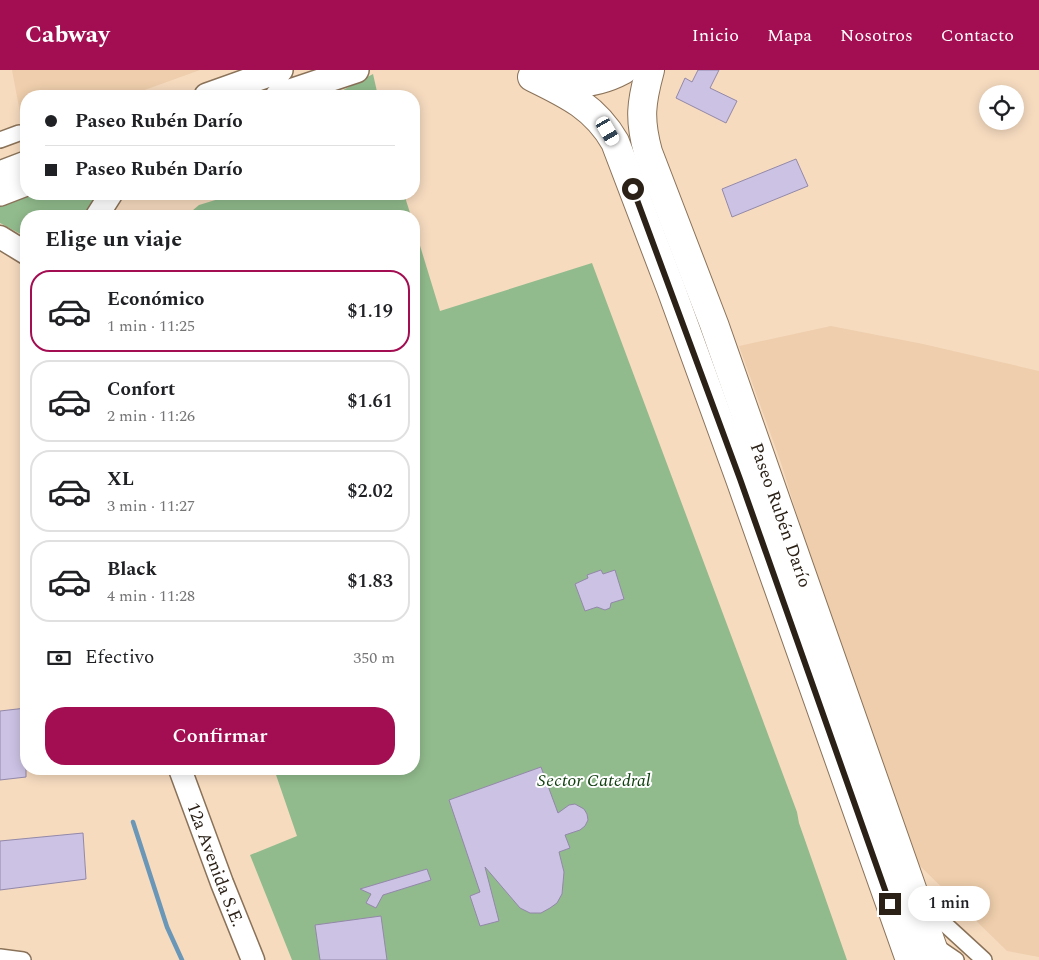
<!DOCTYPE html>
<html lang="es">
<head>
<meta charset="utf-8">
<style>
	:root { --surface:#fff; --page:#f6f6f6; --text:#202124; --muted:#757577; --line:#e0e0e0; --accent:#a20e51 }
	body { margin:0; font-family:Spectral,serif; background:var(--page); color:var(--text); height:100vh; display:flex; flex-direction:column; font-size:19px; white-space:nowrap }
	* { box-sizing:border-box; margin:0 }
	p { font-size:16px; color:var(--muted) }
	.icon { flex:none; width:28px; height:28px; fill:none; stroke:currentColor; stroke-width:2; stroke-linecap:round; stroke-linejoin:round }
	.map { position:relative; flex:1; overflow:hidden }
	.sheet { position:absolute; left:20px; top:140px; width:400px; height:565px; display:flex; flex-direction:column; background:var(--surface); border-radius:20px; box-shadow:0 2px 12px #0003 }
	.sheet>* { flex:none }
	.top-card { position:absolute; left:20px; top:20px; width:400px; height:110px; border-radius:20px; box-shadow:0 2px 12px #0003; display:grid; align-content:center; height:110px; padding:0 25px; background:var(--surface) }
	.controls { position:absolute; left:979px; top:15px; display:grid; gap:10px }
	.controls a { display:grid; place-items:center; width:45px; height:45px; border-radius:50%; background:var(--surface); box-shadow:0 2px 12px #0003; font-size:25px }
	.end { position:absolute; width:22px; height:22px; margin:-11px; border:6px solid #2b2117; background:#fff; box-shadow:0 0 0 2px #fff }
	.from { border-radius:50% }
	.bubble { position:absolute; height:35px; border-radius:18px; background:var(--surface); box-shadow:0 2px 12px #0003; font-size:16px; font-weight:600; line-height:35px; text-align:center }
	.car { position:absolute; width:15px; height:30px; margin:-15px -8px; border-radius:6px; box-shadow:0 0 4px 1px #0007; background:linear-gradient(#fff 24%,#345 0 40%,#fff 0 76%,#345 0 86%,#fff 0) }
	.top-card b { display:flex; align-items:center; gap:18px; height:48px; font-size:19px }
	.top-card b+b { border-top:1px solid var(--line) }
	.top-card i { width:12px; height:12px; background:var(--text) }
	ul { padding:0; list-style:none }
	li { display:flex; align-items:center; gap:15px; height:82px; margin:0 10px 8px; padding:0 15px; border:2px solid var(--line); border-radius:20px }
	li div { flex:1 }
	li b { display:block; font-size:19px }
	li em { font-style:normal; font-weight:600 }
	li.on { border-color:var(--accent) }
	li>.icon { width:45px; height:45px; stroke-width:1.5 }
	h2 { padding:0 25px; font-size:22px; line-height:60px }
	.pay { display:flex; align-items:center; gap:12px; height:55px; padding:0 25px; font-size:19px }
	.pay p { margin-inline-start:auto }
	.button { display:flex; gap:10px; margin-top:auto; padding:10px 25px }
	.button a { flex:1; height:58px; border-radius:20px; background:var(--accent); color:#fff; font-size:20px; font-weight:600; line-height:58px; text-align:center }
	header { display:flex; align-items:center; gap:30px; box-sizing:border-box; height:70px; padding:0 25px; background:var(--accent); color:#fff }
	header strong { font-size:24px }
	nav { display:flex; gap:28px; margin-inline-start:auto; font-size:18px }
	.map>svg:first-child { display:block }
	.built { fill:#eeceac }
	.green { fill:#91bb8d }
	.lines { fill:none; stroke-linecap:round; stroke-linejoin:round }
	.stream { stroke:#6a97b7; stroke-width:4.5 }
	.building { fill:#ccc2e4; stroke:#9288a8 }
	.street-casing { stroke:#8a7259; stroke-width:18 }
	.secondary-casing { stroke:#8a7259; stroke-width:25 }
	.primary-casing { stroke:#8a7259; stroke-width:28 }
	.highway-casing { stroke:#8a7259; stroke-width:30 }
	.street { stroke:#fff; stroke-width:15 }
	.secondary { stroke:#fff; stroke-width:22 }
	.primary { stroke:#fff; stroke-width:25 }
	.highway { stroke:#fff; stroke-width:28 }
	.route { stroke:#2b2117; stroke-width:6 }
	.labels { text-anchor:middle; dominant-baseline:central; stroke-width:4; stroke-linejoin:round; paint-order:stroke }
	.street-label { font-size:18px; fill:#2b2117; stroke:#fff }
	.park-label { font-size:18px; font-style:italic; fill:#114010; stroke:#fff }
</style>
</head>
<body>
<header>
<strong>Cabway</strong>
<nav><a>Inicio</a><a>Mapa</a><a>Nosotros</a><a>Contacto</a></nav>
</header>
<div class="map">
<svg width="1039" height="890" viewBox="0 0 1039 890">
	<rect width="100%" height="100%" fill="#f6dbbf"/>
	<!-- built -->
	<path class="built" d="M 12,0 L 200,0 L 128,26 L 26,26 L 26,63 L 24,64 Z
		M 831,256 L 923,274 L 1039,301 L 1039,887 L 1007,881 L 916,792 L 824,532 L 781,393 L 739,276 Z"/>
	<!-- green -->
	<path class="green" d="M 373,4 L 378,26 L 332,26 Z
		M 26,124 L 99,124 L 88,146 L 26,146 L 26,167 L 0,153 L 0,127 Z
		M 235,124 L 404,124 L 411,146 L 186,146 L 199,135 Z
		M 414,156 L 440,241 L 592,193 L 797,742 L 799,753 L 847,890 L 292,890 L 250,785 L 297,766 L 274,699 L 414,699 Z"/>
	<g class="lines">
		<!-- stream -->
		<path class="stream" d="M 133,752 L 167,857 L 182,890"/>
	</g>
	<!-- building -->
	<path class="building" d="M 698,0 L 719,0 L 710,18 L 737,31 L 726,53 L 676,28 L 685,8 L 692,12 Z
		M 796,89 L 808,116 L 732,147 L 722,119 Z
		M 601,500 L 603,504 L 615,500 L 624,529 L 611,533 L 610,538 L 605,540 L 597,537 L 585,541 L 575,514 L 588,508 L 587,505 Z
		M 26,638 L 26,707 L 0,710 L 0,641 Z
		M 541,697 L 558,743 L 569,735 L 575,734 L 584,739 L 587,744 L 588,750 L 585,756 L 580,760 L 565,765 L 570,778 L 559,782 L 564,802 L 562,824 L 557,833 L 550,838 L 541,843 L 530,843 L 520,838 L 485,797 L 499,851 L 480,856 L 470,826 L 480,822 L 449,730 Z
		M 83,763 L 86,809 L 0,820 L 0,771 Z
		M 427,799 L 431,810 L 383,825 L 376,838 L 366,833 L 371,824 L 360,819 Z
		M 381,846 L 387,890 L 320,890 L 315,855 Z"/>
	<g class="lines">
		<!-- street casing -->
		<g class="street-casing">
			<path id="street" d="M 0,70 L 19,63
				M 923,834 L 984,890
				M 934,875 L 956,890
				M 0,887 L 23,890"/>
		</g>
		<!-- secondary casing -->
		<g class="secondary-casing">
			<g id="secondary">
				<path d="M 97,146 L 111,124"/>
				<path d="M 0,167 L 26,183"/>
				<path id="s1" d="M 180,699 L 222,813 L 253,890"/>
			</g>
		</g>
		<!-- primary casing -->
		<g class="primary-casing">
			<path id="primary" d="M 207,26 L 280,0
				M 278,26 L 356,0
				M 0,104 L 26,94
				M 0,123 L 26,113"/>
		</g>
		<!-- highway casing -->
		<g class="highway-casing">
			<g id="highway">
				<path id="s2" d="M 650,0 C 641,33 639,49 648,82 L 714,254 L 937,890"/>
				<path d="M 532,7 C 567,24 595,37 615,72 L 671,219 L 740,409 L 910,890"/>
				<path d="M 547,10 C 574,16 599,13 623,0"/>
			</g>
		</g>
		<!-- street -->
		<use href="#street" class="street"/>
		<!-- secondary -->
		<use href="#secondary" class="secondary"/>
		<!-- primary -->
		<use href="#primary" class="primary"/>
		<!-- highway -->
		<use href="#highway" class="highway"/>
	</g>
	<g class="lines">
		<!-- route -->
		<path class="route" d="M 633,119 L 740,409 L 890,834"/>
	</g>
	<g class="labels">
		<!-- street labels -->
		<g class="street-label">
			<text stroke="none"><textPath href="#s2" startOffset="470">Paseo Rubén Darío</textPath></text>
			<text stroke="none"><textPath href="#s1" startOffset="102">12a Avenida S.E.</textPath></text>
		</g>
		<!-- park labels -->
		<g class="park-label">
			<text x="594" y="710">Sector Catedral</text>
		</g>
	</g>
</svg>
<div class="controls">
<a><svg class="icon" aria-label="locate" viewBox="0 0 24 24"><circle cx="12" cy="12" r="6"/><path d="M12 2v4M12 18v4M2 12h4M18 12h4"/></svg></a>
</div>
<i class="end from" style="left:633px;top:119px"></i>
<i class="end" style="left:890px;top:834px"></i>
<div class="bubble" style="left:908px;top:816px;width:82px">1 min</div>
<i class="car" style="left:608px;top:61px;rotate:150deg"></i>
<div class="top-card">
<b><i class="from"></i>Paseo Rubén Darío</b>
<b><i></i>Paseo Rubén Darío</b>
</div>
<section class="sheet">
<h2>Elige un viaje</h2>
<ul>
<li class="on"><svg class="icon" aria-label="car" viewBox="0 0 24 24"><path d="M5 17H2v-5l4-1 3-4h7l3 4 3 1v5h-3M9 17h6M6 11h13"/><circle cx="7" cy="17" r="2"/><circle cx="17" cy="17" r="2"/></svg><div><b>Económico</b><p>1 min · 11:25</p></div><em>$1.19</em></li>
<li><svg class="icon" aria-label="car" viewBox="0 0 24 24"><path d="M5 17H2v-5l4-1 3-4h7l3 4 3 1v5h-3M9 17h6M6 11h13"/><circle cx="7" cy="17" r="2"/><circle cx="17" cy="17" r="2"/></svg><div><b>Confort</b><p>2 min · 11:26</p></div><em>$1.61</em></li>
<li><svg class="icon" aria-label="car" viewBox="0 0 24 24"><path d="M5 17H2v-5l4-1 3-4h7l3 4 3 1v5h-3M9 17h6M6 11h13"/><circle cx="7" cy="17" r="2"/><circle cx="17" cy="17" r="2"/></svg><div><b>XL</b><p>3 min · 11:27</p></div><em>$2.02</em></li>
<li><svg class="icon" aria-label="car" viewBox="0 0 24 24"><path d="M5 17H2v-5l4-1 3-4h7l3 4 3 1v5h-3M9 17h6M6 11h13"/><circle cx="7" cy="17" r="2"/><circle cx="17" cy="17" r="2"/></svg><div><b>Black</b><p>4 min · 11:28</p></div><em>$1.83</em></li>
</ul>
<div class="pay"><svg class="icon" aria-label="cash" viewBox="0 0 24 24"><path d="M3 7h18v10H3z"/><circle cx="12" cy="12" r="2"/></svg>Efectivo<p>350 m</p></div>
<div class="button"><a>Confirmar</a></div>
</section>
</div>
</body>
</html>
